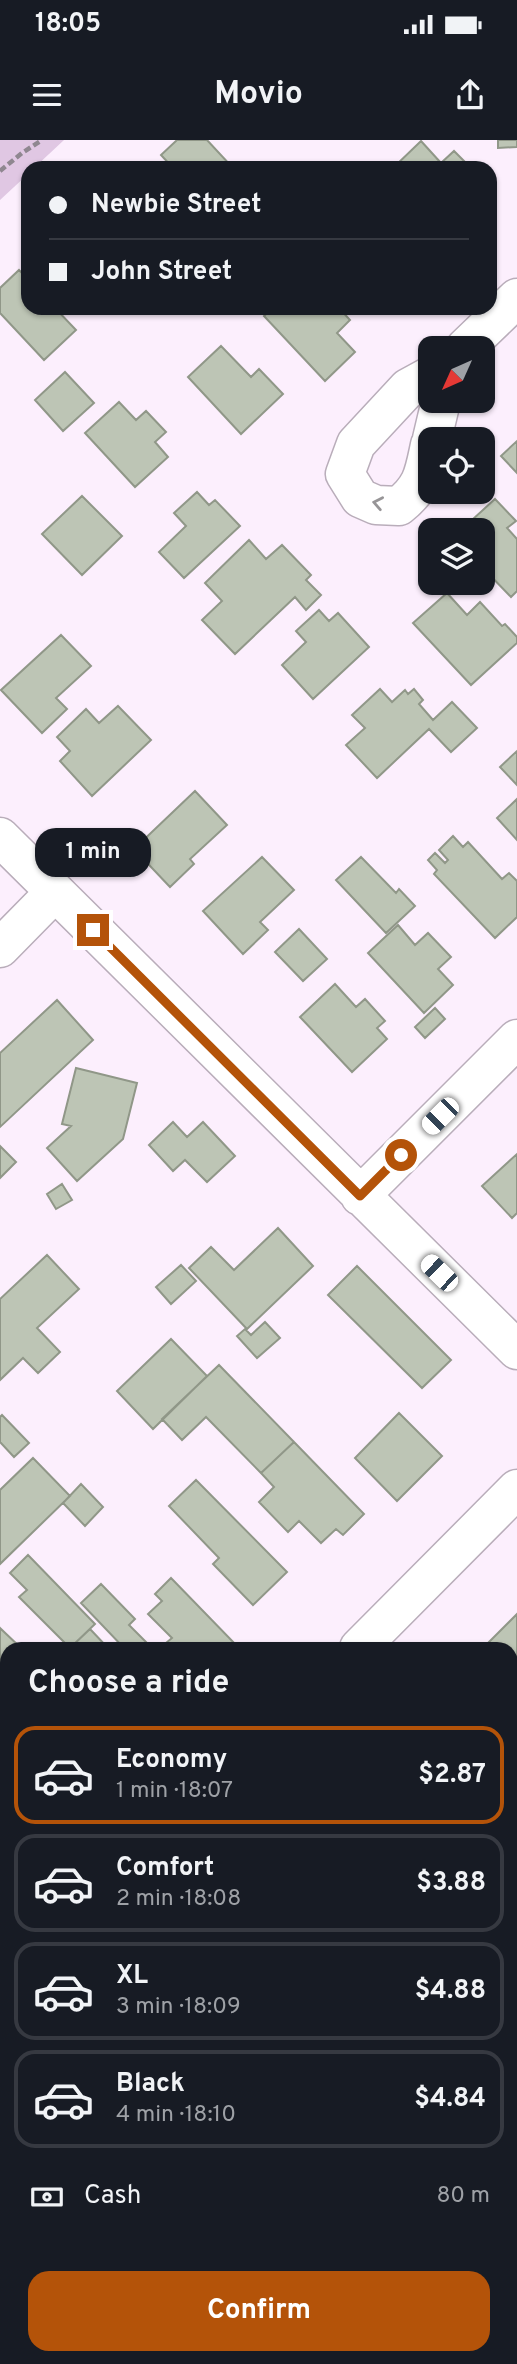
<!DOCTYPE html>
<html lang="en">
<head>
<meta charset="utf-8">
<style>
	:root { --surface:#171b24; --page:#20242c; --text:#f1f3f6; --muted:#9ea1a6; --line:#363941; --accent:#b45309 }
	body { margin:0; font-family:Overpass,sans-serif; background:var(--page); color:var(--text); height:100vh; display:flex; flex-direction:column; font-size:26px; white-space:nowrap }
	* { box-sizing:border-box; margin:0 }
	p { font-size:23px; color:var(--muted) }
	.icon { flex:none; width:38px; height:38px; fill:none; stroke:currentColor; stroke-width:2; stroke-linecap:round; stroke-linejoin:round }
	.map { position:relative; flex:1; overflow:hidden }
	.panel { position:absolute; left:0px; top:1502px; width:518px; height:723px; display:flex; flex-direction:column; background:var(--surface); border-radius:21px 21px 0 0; box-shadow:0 2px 5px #0004 }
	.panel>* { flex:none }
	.banner { position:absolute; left:21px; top:21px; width:476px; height:154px; border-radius:21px; box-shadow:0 2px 5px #0004; display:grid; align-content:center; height:154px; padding:0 28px; background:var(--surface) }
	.needle { width:46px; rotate:225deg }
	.buttons { position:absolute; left:418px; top:196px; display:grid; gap:14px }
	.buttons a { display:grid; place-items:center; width:77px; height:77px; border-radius:14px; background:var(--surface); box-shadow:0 2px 5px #0004; font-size:35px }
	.end { position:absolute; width:32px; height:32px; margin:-16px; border:9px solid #b45309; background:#fff; box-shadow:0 0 0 4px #fff }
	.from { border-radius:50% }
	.bubble { position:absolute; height:49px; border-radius:21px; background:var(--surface); box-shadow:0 2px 5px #0004; font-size:23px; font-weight:700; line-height:49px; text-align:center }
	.car { position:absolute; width:21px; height:42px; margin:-21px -10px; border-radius:9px; box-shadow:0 0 5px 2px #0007; background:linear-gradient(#fff 24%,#345 0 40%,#fff 0 76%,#345 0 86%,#fff 0) }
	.banner b { display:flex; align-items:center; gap:24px; height:66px; font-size:26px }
	.banner b+b { border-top:2px solid var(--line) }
	.banner i { width:18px; height:18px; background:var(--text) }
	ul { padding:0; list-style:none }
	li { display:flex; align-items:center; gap:21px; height:98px; margin:0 14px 10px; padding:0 14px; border:4px solid var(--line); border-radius:21px }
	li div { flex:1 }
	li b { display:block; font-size:26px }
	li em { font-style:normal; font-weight:700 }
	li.selected { border-color:var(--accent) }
	li>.icon { width:63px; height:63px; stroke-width:1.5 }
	h2 { padding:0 28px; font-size:32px; line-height:84px }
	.pay { display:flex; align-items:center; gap:18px; height:77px; padding:0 28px; font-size:26px }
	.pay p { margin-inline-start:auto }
	.button { display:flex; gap:14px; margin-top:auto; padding:14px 28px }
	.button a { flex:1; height:80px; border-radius:21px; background:var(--accent); color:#fff; font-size:28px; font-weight:700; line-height:80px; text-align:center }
	.status { display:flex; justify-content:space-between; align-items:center; height:49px; padding:0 35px; background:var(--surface); direction:ltr }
	.status svg { height:19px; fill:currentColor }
	header { display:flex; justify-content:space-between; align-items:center; height:91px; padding:0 28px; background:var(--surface); font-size:32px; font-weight:700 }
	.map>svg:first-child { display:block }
	.green { fill:#e0c7e3 }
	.building { fill:#bdc5b5; stroke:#909788; stroke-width:2 }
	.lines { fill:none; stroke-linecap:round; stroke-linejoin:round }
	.minor-casing { stroke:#b9adba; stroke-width:41 }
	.path { stroke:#8f8790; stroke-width:4.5; stroke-dasharray:7 3.5; stroke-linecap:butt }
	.minor { stroke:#fff; stroke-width:38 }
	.oneway { stroke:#979597 }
	.route { stroke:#b45309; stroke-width:9 }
</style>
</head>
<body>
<div class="status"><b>18:05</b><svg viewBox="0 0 49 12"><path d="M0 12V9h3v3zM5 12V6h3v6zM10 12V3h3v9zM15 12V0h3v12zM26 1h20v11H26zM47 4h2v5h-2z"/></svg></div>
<header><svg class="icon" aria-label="menu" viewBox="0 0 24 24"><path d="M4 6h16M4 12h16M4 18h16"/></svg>Movio<svg class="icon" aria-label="share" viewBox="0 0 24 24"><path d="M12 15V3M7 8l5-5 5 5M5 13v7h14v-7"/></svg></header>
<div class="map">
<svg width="517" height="2224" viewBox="0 0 517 2224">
	<rect width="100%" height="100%" fill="#fceffd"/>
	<!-- green -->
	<path class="green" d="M 0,0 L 64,0 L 34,28 L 28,28 L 28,34 L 0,60 Z
		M 7,2162 L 7,2217 L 70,2217 L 77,2224 L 0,2224 L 0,2169 Z"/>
	<!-- building -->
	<path class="building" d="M 177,0 L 207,0 L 233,28 L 173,28 L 161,15 Z
		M 498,0 L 517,0 L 517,7 L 498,8 Z
		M 421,1 L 441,23 L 454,11 L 471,28 L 393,28 Z
		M 19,130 L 28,139 L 28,168 L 55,168 L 76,190 L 44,220 L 0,173 L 0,148 Z
		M 273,168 L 339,168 L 350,180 L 337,193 L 355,212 L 325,241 L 264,176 Z
		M 221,206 L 251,237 L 259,229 L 283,254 L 241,294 L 188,237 Z
		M 65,232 L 94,263 L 63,291 L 35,260 Z
		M 119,262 L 136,280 L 146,271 L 166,292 L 155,302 L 168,317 L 135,347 L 85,293 Z
		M 517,301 L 517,333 L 501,316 Z
		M 197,352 L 209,365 L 215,360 L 240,386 L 184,438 L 159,412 L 186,386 L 174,373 Z
		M 82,356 L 122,396 L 82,435 L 42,394 Z
		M 495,359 L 516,381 L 507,388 L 517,399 L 517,451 L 511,457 L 483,428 L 483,390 L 461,390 Z
		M 249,400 L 266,419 L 282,405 L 311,435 L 306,440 L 321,455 L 306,470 L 295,457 L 235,514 L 202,480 L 222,461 L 205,443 Z
		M 447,453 L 467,475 L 480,462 L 502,486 L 505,484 L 517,497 L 517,503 L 471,545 L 413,483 Z
		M 319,470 L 329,481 L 338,473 L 369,507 L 313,559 L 282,525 L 306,502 L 296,491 Z
		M 61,495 L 91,526 L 56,558 L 67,569 L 42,593 L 1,550 Z
		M 380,549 L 392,562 L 405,550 L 408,554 L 414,549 L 423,560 L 419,564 L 433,580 L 452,562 L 477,588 L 451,612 L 429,589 L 377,638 L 346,605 L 365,588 L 352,575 Z
		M 118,566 L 151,600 L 92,656 L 60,621 L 70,611 L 57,597 L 86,569 L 99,583 Z
		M 517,611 L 517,645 L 500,627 Z
		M 195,651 L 227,685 L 190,719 L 194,724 L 170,747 L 134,709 Z
		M 517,659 L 517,700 L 497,678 Z
		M 453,696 L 463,707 L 468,702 L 502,739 L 509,733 L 517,741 L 517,777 L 495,798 L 434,734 L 437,730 L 428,720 L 435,713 L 445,723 L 448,720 L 439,710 Z
		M 262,717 L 294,750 L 260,782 L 268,790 L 243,814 L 203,771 Z
		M 361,717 L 396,753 L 399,749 L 415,766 L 386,793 L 336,740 Z
		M 398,785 L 415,805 L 428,793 L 451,817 L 438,829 L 453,845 L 424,873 L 368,813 Z
		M 299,789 L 327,819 L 303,841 L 275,812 Z
		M 335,844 L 356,867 L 365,859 L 385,881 L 377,888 L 387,899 L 352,932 L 300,877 Z
		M 57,860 L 93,900 L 0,987 L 0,913 Z
		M 435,868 L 445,879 L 425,898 L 415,887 Z
		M 76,928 L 137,943 L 123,999 L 77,1041 L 47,1008 L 71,986 L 62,984 Z
		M 173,982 L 187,997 L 203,982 L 235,1016 L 207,1042 L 185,1020 L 173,1031 L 149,1005 Z
		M 0,1006 L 16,1022 L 0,1038 Z
		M 517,1014 L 517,1073 L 512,1078 L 482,1046 Z
		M 62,1044 L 72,1060 L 56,1069 L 47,1054 Z
		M 278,1088 L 313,1126 L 247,1189 L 189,1128 L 211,1107 L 234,1130 Z
		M 47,1115 L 79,1149 L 37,1188 L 60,1212 L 38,1233 L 23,1218 L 0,1240 L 0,1159 Z
		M 181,1125 L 196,1141 L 171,1164 L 156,1147 Z
		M 357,1126 L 451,1220 L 422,1248 L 328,1155 Z
		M 265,1182 L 280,1198 L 257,1218 L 237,1196 L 245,1189 L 251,1195 Z
		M 171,1199 L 207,1236 L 153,1289 L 117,1251 Z
		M 219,1225 L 294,1302 L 261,1333 L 206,1277 L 182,1300 L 162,1279 Z
		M 399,1273 L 442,1316 L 397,1361 L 355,1318 Z
		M 2,1275 L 29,1303 L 14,1317 L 0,1302 L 0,1277 Z
		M 294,1302 L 364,1374 L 343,1395 L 336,1389 L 321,1403 L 299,1381 L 288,1392 L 259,1362 L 274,1347 L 261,1333 Z
		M 33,1318 L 70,1356 L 0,1424 L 0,1350 Z
		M 196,1340 L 287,1432 L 253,1465 L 213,1424 L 219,1418 L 169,1366 Z
		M 81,1344 L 103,1367 L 85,1386 L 63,1363 Z
		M 28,1415 L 95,1484 L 70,1508 L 19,1457 L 27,1450 L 10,1433 Z
		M 171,1438 L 239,1508 L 160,1508 L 172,1498 L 148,1474 L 162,1461 L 155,1454 Z
		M 101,1444 L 135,1479 L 129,1485 L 151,1507 L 149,1508 L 124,1508 L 81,1463 Z
		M 517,1474 L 517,1543 L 511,1549 L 511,1508 L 483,1508 Z
		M 0,1488 L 21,1508 L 7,1508 L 7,1531 L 0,1524 Z
		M 90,1489 L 108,1508 L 70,1508 Z
		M 0,1524 L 7,1531 L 7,1540 L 0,1547 Z
		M 0,1655 L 7,1662 L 7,1738 L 4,1741 L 0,1736 Z
		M 517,1713 L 517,1788 L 511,1794 L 511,1719 Z
		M 516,1935 L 517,1969 L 511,1975 L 511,1941 Z
		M 7,1990 L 7,2041 L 0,2033 L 0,1991 L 3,1994 Z
		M 2,2047 L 7,2052 L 7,2071 L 0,2063 Z
		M 7,2074 L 7,2100 L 0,2093 L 0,2080 Z
		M 0,2093 L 7,2100 L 7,2117 L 0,2124 Z
		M 142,2217 L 254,2217 L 248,2224 L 221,2224 L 219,2222 L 217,2224 L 148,2224 Z
		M 260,2217 L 308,2217 L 301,2224 L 267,2224 Z"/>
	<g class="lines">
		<!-- minor casing -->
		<g class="minor-casing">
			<path id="minor" d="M 465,208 L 517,158
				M 430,236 L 408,248 L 356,304 L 345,334 L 360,358 L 376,365 L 399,366 C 423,347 424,333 430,305
				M 432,299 L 441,261
				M 0,697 L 517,1210
				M 0,808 L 55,752
				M 360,1056 L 517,899
				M 359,1508 L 517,1349
				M 0,1874 L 7,1866
				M 511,2108 L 517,2102
				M 395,2224 L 402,2217"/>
		</g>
		<!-- path -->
		<path class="path" d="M 0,31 L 22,13 L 42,0"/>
		<!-- minor -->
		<use href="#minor" class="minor"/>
	</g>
	<!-- one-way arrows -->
	<defs><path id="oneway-chevron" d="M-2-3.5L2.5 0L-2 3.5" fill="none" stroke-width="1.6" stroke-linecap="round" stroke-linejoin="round" transform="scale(1.75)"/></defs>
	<use class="oneway" href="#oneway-chevron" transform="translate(378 363) rotate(-169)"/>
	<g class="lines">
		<!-- route -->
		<path class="route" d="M 93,790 L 360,1056 L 401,1015"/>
	</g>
</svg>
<div class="buttons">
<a><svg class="needle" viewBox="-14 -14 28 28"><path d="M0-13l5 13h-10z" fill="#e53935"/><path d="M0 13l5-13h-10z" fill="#9ea1a6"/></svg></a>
<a><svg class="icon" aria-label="locate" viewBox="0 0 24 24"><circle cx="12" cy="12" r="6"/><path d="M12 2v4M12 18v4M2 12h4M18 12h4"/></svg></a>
<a><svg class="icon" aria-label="layers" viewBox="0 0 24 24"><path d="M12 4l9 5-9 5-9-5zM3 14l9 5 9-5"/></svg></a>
</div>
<i class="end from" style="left:401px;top:1015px"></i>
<i class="end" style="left:93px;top:790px"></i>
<div class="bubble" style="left:35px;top:688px;width:116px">1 min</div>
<i class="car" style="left:440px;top:976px;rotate:225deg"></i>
<i class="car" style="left:439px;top:1133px;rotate:314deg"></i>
<div class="banner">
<b><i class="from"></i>Newbie Street</b>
<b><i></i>John Street</b>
</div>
<section class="panel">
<h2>Choose a ride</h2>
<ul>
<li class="selected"><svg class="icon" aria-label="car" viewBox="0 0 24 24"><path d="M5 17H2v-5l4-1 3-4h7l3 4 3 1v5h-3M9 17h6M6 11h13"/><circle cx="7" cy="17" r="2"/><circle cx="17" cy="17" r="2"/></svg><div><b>Economy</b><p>1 min · 18:07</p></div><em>$2.87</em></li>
<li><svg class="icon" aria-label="car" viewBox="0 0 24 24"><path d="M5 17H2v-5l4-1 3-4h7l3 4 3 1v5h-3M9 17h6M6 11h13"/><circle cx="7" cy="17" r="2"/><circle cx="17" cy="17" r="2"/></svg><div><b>Comfort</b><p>2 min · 18:08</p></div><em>$3.88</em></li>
<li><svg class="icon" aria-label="car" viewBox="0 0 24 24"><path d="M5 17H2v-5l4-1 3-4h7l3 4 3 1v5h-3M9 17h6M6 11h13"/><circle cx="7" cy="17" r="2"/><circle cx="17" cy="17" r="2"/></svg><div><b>XL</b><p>3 min · 18:09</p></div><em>$4.88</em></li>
<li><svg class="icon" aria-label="car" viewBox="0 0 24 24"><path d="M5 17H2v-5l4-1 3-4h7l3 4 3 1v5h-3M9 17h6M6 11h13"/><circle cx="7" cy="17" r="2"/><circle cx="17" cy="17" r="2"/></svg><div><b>Black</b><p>4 min · 18:10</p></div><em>$4.84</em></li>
</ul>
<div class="pay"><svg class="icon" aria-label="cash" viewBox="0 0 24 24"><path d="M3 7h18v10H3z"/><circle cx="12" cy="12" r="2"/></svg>Cash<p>80 m</p></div>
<div class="button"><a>Confirm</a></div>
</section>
</div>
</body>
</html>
